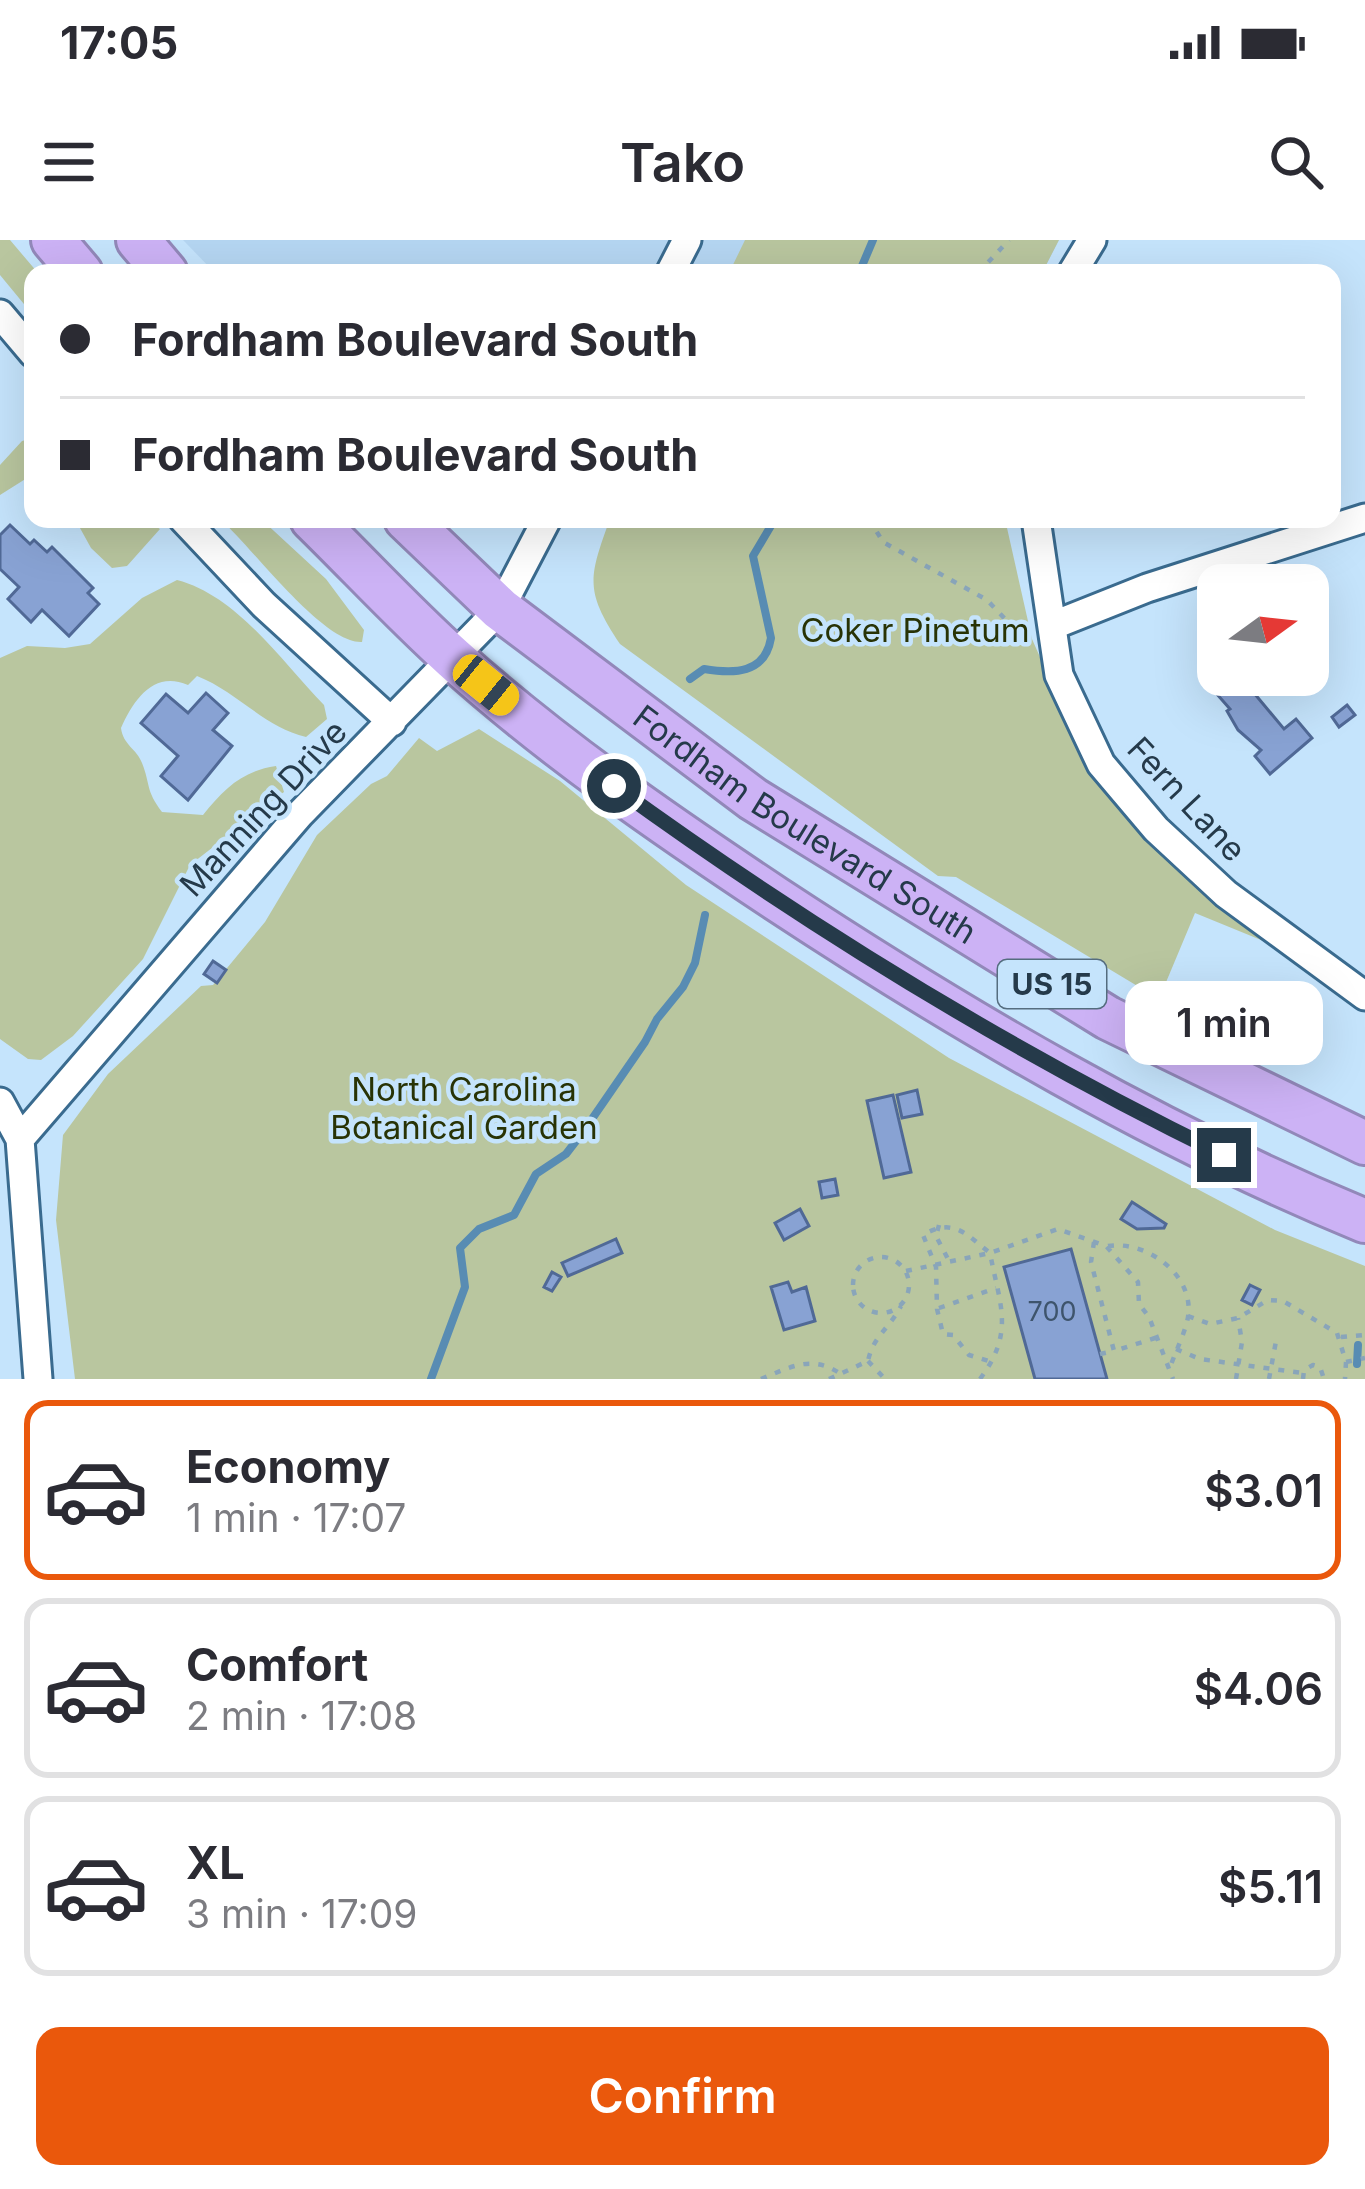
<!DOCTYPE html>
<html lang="en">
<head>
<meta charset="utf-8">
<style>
	:root { --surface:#fff; --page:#f2f2f3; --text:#2b2b33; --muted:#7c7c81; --line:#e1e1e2; --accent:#ea580c }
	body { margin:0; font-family:Inter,sans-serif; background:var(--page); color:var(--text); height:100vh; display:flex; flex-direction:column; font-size:45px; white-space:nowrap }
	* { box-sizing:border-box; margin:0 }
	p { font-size:39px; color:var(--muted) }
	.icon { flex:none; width:66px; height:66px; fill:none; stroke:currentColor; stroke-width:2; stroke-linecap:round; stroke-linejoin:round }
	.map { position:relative; height:1139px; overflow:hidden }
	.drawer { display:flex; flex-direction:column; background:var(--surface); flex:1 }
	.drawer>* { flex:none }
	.guide { position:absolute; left:24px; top:24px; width:1317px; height:264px; border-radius:24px; box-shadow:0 12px 48px #0002; display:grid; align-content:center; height:264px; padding:0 36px; background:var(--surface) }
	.needle { width:78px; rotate:75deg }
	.buttons { position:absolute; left:1197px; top:324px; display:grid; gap:24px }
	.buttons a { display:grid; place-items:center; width:132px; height:132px; border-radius:24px; background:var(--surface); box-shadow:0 12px 48px #0002; font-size:60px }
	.end { position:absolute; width:54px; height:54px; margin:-27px; border:15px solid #253a4a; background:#fff; box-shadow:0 0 0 6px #fff }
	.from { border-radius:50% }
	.bubble { position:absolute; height:84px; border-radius:24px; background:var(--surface); box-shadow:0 12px 48px #0002; font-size:39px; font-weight:600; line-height:84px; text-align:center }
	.car { position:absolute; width:36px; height:72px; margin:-36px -18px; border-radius:15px; box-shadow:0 0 9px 3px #0007; background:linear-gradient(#f5c518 24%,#345 0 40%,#f5c518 0 76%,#345 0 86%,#f5c518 0) }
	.guide b { display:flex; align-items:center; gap:42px; height:114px; font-size:45px }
	.guide b+b { border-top:3px solid var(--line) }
	.guide i { width:30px; height:30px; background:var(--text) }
	ul { padding:21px 0 0; list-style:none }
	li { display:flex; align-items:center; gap:36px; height:180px; margin:0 24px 18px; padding:0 12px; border:6px solid var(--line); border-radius:24px }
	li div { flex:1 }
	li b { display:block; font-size:45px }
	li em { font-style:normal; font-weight:600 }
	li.on { border-color:var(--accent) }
	li>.icon { width:108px; height:108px; stroke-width:1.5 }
	.button { display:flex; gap:24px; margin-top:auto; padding:24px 36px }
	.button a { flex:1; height:138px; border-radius:24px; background:var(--accent); color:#fff; font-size:48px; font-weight:600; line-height:138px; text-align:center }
	.status { display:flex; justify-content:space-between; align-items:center; height:84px; padding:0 60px; background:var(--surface); direction:ltr }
	.status svg { height:33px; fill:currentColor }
	header { display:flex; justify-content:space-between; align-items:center; height:156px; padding:0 36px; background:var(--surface); font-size:54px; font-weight:600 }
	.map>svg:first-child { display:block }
	.built { fill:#b5d6f2 }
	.green { fill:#b9c69f }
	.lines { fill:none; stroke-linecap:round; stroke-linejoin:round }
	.stream { stroke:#588cb3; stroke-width:8 }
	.building { fill:#88a2d3; stroke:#506996; stroke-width:3 }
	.minor-casing { stroke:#3a6b8f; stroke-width:33 }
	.highway-casing { stroke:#9288b9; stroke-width:48 }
	.path { stroke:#89a5ba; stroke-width:4.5; stroke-dasharray:6 9; stroke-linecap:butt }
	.minor { stroke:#fff; stroke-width:27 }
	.highway { stroke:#ccb2f5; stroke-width:42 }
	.route { stroke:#253a4a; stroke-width:15 }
	.labels { text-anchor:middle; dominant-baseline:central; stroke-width:9; stroke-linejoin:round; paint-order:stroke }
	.number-label { font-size:27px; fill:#3e546c }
	.shield { fill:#c5e4fc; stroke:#556d7f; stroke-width:3 }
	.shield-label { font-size:30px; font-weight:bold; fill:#253a4a }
	.park-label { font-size:33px; fill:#283305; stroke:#c5e4fc }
	.street-label { font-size:33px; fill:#253a4a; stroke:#c5e4fc }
</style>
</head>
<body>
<div class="status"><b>17:05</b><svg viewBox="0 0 49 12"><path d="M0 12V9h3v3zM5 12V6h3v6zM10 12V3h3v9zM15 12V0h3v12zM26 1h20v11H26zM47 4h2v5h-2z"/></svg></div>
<header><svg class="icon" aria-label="menu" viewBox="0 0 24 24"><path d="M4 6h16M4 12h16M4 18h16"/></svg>Tako<svg class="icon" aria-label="search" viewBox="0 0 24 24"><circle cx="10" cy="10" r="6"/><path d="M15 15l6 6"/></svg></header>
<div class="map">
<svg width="1365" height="1139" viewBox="0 0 1365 1139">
	<rect width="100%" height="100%" fill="#c5e4fc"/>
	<!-- built -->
	<path class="built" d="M 183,0 L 1059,0 L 1042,33 L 215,33 Z"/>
	<!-- green -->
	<path class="green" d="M 0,0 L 10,0 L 38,33 L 33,33 L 33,75 L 0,35 Z
		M 745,0 L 1059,0 L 1042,33 L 729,33 Z
		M 33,198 L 33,240 L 27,238 L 0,255 L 0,225 L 22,201 Z
		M 75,279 L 145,279 L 160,289 L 127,326 L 112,328 L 91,308 Z
		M 220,279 L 261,279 L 326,339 L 364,390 L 362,402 C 323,404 252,307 220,279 Z
		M 610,279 L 1005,279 L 1032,399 L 1073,492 L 1295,714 L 1195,673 L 1159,759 L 956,637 L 938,636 L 620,404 C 585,351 588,339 610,279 Z
		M 177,340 C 238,356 282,422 324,465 L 327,479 L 306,497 C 264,487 236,451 197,436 L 188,445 C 154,430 134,459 121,488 C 123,505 137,509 142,523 C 151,546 145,549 162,572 L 203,575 C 224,549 242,531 276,526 L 284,552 L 190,625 L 143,719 L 73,796 L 41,820 L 28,819 L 0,799 L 0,418 L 27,406 L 65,408 L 90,404 L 142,358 Z
		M 479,489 L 560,541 L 686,645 L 949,818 L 1275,990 L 1365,1026 L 1365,1139 L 75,1139 L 56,980 L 63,895 L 108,834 L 201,746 L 213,745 L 265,682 L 317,595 L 371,544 L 387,536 L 419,498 L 437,511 Z"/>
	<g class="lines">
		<!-- stream -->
		<path class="stream" d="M 859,33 L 873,0
			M 690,439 L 704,429 C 734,434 765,434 771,398 L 753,316 L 775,279
			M 1357,1124 L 1358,1105
			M 431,1139 L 465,1047 L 460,1008 L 479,989 L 514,975 L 536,934 L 566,914 L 583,892 L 645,802 L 657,779 L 683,747 L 695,723 L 705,675"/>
	</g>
	<!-- building -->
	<path class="building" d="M 10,285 L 30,304 L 34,300 L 47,312 L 52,307 L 93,348 L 88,353 L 99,364 L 69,396 L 42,370 L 31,382 L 8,359 L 19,347 L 0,329 L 0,295 Z
		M 1235,435 L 1239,435 L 1284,489 L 1296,479 L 1312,498 L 1270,534 L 1255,516 L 1261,510 L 1238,490 L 1227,471 L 1230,469 L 1215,452 Z
		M 206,453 L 228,473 L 213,490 L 232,506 L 188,560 L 161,536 L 178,516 L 141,483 L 166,454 L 188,473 Z
		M 1347,465 L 1355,475 L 1339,487 L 1332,477 Z
		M 213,721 L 226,730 L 217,743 L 204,734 Z
		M 917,850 L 922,874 L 902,878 L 897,855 Z
		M 893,855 L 911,932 L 884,938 L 867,861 Z
		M 835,939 L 838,955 L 822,958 L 819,942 Z
		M 1132,962 L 1166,984 L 1164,988 L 1137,989 L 1121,979 Z
		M 800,969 L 809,986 L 784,1000 L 775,983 Z
		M 616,999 L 622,1013 L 568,1036 L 562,1023 Z
		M 1071,1009 L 1107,1139 L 1035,1139 L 1004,1027 Z
		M 552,1032 L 561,1037 L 552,1051 L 544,1047 Z
		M 788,1042 L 792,1052 L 806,1047 L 815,1081 L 784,1090 L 771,1047 Z
		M 1250,1045 L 1260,1050 L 1252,1065 L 1242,1060 Z"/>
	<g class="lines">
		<!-- minor casing -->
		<g class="minor-casing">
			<path id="minor" d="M 670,33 L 687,0
				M 1072,33 L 1092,0
				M 0,74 L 33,113
				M 183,279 L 264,365 L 392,482
				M 1036,279 L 1059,435 L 1101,524 L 1156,589 L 1226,654 L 1365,756
				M 1054,385 L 1147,348 L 1365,278
				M 0,862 L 20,899 L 38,1139
				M 20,899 L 300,574 L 500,369 L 547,279"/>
		</g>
		<!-- highway casing -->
		<g class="highway-casing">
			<g id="highway">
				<path d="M 53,0 L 81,33"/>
				<path d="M 138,0 L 166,33"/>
				<path d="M 312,279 C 359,325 405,375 454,419 C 553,508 665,585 775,658 C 962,781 1158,896 1365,981"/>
				<path id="s1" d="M 406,279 L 500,369 L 753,559 L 1108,778 L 1365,903"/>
			</g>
		</g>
		<!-- path -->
		<path class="path" d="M 978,33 L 1009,0
			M 869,279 L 883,302 L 987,360 L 1026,401
			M 939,985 L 936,996 L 949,1021
			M 1094,1002 L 1091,1022 L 1114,1111 L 1155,1098
			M 1108,1006 C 1145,1000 1195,1034 1188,1077 C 1185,1094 1174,1114 1169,1131
			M853 1045a28 28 0 1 1 56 0a28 28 0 1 1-56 0Z
			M 906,1031 L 990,1013 L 1058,989 L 1106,1006 L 1138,1042 L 1139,1064 L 1149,1077 L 1173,1139
			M 939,1068 L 996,1048
			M 1188,1076 L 1210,1084 L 1238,1078 L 1268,1060 L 1283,1061 L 1337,1093 L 1346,1122 L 1345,1139
			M 1341,1097 L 1365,1095
			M 1176,1109 L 1200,1119 L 1302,1133
			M 1100,1114 L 1114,1111
			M 868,1121 L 885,1139
			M 1346,1122 L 1365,1118
			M 761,1139 C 791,1127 811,1114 841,1134 L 841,1139
			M 829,1139 L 868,1121 C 873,1096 890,1088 901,1066
			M 980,1139 C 1015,1092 1000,1066 990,1013 C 966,994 953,977 923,995 L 936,1027 L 937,1069 L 943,1094 L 953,1095 L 969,1115 L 992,1122
			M 1236,1139 L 1242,1102 L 1238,1078
			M 1269,1139 L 1276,1101
			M 1303,1139 L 1304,1130 L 1313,1125 L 1320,1127 L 1324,1139"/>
		<!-- minor -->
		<use href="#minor" class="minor"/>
		<!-- highway -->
		<use href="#highway" class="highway"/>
	</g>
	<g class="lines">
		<!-- route -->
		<path class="route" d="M 614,546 C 807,686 1009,810 1224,915"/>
	</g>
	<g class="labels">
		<!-- number labels -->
		<g class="number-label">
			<text x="1052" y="1071">700</text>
		</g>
		<!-- shield labels -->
		<rect class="shield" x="998" y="720" width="108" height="48" rx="9"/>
		<g class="shield-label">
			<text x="1052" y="744">US 15</text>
		</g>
		<!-- park labels -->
		<g class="park-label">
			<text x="915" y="390">Coker Pinetum</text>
			<text x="464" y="849">North Carolina<tspan x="464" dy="38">Botanical Garden</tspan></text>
		</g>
		<!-- street labels -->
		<g class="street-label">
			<text transform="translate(1187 559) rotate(47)">Fern Lane</text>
			<text transform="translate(263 568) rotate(-47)">Manning Drive</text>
			<text stroke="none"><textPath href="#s1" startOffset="504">Fordham Boulevard South</textPath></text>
		</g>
	</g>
</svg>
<div class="buttons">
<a><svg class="needle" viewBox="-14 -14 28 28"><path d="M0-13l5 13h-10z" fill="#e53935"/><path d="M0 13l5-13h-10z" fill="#7c7c81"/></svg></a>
</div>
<i class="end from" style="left:614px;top:546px"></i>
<i class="end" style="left:1224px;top:915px"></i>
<div class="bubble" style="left:1125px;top:741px;width:198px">1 min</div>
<i class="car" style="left:486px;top:445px;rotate:129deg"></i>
<div class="guide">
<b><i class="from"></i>Fordham Boulevard South</b>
<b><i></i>Fordham Boulevard South</b>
</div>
</div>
<section class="drawer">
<ul>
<li class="on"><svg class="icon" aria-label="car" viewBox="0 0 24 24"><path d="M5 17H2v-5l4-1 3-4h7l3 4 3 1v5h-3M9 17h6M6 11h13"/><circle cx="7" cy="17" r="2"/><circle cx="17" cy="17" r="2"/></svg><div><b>Economy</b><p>1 min · 17:07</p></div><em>$3.01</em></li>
<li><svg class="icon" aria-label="car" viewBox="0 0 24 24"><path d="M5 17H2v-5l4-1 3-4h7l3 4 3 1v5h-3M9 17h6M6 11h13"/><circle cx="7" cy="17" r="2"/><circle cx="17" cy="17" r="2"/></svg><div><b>Comfort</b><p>2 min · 17:08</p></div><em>$4.06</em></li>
<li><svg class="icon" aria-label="car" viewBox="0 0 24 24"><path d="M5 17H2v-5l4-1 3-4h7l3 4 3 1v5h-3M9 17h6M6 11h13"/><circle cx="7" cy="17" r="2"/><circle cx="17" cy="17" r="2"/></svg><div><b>XL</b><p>3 min · 17:09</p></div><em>$5.11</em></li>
</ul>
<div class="button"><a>Confirm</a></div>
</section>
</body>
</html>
